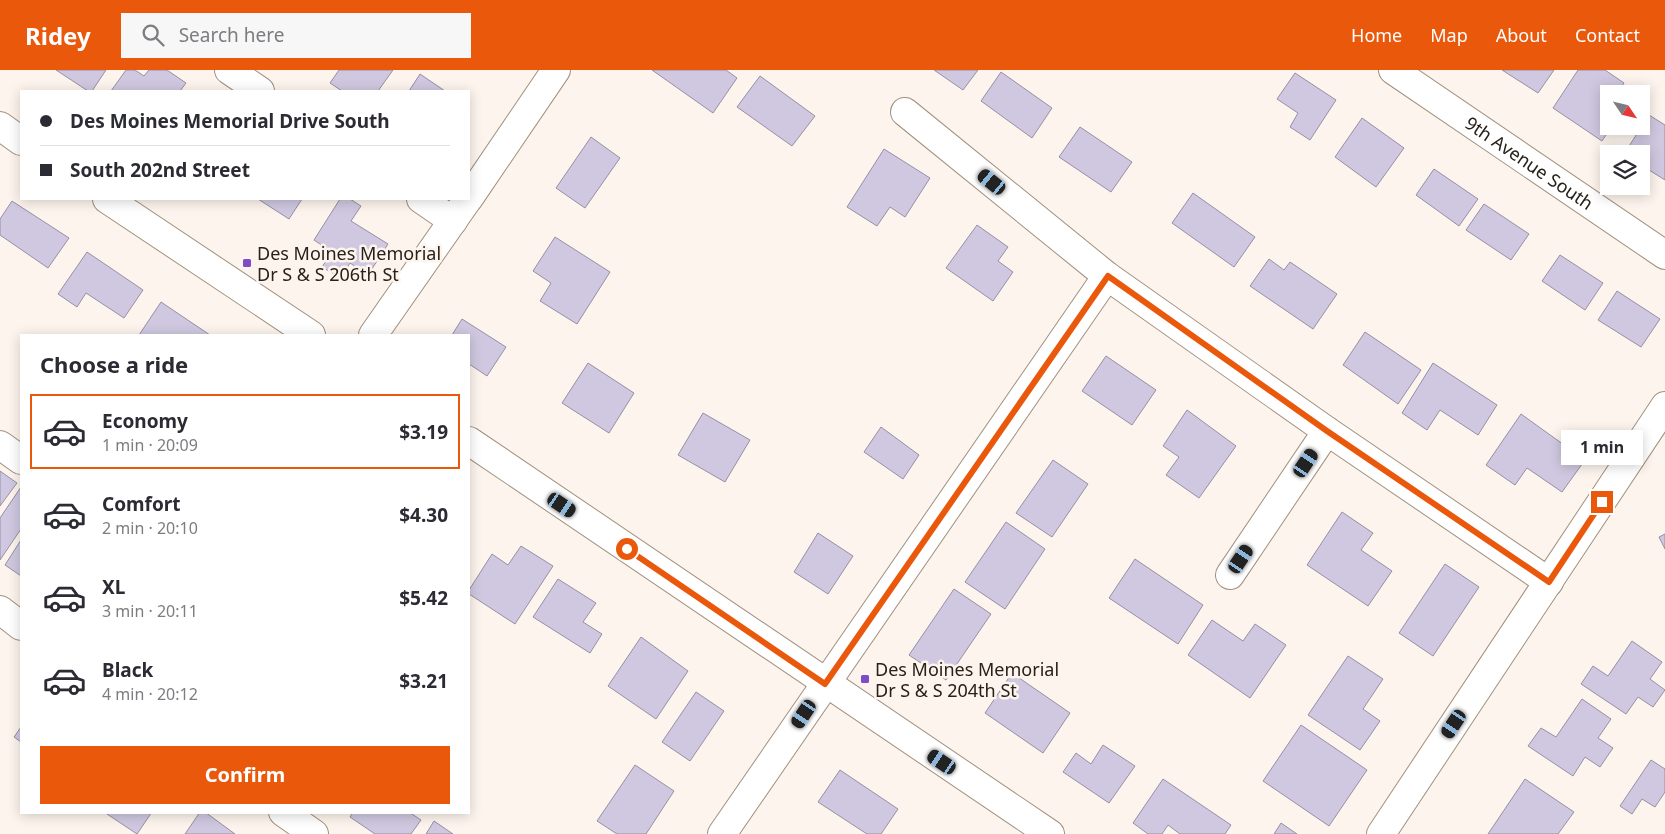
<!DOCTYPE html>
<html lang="en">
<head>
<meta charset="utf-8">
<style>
	:root { --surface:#fff; --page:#f7f7f7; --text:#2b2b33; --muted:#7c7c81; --line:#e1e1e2; --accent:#ea580c }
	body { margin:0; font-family:"Noto Sans",sans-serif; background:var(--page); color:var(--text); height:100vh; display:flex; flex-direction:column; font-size:19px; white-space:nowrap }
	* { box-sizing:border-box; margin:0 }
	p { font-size:16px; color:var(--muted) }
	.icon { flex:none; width:28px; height:28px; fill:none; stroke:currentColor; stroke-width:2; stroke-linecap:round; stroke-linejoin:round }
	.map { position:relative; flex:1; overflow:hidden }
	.panel { position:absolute; left:20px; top:264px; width:450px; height:480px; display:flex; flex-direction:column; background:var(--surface); border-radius:0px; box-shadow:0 2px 12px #0003 }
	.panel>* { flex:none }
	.banner { position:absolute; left:20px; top:20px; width:450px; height:110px; border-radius:0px; box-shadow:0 2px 12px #0003; display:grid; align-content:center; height:110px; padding:0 20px; background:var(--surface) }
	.needle { width:32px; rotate:125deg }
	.fabs { position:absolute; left:1600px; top:15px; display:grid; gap:10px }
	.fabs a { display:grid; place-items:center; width:50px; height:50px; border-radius:0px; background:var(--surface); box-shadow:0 2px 12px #0003; font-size:25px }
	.end { position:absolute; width:22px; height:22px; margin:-11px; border:6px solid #ea580c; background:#fff; box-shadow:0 0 0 2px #fff }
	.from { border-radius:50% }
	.bubble { position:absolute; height:35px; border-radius:0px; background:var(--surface); box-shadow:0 2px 12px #0003; font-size:16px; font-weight:700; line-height:35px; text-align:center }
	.car { position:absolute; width:15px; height:30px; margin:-15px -8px; border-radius:6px; box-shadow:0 0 4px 1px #0007; background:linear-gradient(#222 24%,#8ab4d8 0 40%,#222 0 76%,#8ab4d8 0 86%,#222 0) }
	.banner b { display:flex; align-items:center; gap:18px; height:48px; font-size:19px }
	.banner b+b { border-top:1px solid var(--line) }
	.banner i { width:12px; height:12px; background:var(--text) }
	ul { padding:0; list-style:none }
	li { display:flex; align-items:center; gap:15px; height:75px; margin:0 10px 8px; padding:0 10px; border:2px solid transparent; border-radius:0px }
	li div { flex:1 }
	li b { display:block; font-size:19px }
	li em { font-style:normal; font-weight:700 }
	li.current { border-color:var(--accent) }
	li>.icon { width:45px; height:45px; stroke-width:1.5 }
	h2 { padding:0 20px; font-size:22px; line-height:60px }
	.action { display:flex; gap:10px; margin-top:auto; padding:10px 20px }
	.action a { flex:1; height:58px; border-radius:0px; background:var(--accent); color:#fff; font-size:20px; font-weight:700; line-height:58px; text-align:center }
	header { display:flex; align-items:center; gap:30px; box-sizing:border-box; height:70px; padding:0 25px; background:var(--accent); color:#fff }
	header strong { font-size:24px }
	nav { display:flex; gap:28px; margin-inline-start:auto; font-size:18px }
	.search { width:350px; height:45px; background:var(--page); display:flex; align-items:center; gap:12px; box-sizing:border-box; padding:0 18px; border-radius:0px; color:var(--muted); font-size:19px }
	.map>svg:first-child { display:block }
	.building { fill:#cfc8e0; stroke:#968fa5 }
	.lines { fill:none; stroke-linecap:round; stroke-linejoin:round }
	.minor-casing { stroke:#a2907e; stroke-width:30 }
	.major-casing { stroke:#a2907e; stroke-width:30 }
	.minor { stroke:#fff; stroke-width:28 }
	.major { stroke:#fff; stroke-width:28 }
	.route { stroke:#ea580c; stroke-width:6 }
	.poi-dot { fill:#7e4dc5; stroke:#fdf5ed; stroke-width:2 }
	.labels { text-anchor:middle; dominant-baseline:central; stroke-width:5; stroke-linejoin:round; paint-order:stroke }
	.street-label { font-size:18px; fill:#28211a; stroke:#fdf5ed }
	.poi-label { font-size:18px; fill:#28211a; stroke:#fdf5ed; text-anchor:start }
</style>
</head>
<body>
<header>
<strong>Ridey</strong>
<div class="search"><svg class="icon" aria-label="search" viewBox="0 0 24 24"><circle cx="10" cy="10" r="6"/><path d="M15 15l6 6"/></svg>Search here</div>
<nav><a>Home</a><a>Map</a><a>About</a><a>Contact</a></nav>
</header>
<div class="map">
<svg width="1665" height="764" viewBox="0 0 1665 764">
	<rect width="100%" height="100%" fill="#fdf5ed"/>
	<!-- building -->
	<path class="building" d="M 56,0 L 106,0 L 92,21 L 88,21 Z
		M 126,0 L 135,0 L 144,6 L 149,0 L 167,0 L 186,13 L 180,21 L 111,21 Z
		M 339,0 L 393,0 L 378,21 L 342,21 L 330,13 Z
		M 652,0 L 726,0 L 737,8 L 713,43 Z
		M 934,0 L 978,0 L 963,20 Z
		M 1502,0 L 1554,0 L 1538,23 Z
		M 1578,0 L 1605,0 L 1624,13 L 1617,24 L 1609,24 L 1609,56 L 1612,56 L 1602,71 L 1553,38 Z
		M 1001,2 L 1052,38 L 1032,68 L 981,31 Z
		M 1295,3 L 1336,30 L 1310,70 L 1290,57 L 1298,43 L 1277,29 Z
		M 420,4 L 445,21 L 409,21 Z
		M 760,6 L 815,46 L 792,76 L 737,37 Z
		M 1649,45 L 1665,55 L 1665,110 L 1641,95 L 1641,84 L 1624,84 Z
		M 1362,48 L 1404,78 L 1376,117 L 1335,87 Z
		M 1080,57 L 1132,92 L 1111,122 L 1059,87 Z
		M 591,67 L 620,88 L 585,138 L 556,118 Z
		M 884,79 L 930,108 L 905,147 L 890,137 L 877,156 L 847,137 Z
		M 1434,99 L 1478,129 L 1459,156 L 1416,125 Z
		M 1193,123 L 1255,167 L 1234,197 L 1172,153 Z
		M 258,129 L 302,129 L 289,149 Z
		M 340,129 L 350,129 L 361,136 L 351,151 L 388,174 L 368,205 L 350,193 L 341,208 L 322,197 L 332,182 L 314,170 Z
		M 12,131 L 69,168 L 48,198 L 0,165 L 0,149 Z
		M 1484,134 L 1529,164 L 1511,190 L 1466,160 Z
		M 977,155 L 1008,177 L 998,191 L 1013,202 L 993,231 L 946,198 Z
		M 555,167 L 610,202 L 577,254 L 540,231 L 551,213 L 533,201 Z
		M 87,182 L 143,220 L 124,248 L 86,223 L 77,237 L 58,224 Z
		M 1560,185 L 1603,213 L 1585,240 L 1542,211 Z
		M 1269,189 L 1284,200 L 1290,192 L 1337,224 L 1313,259 L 1250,216 Z
		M 1617,221 L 1660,249 L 1641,277 L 1598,250 Z
		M 161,232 L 210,265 L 139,265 Z
		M 462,249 L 506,277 L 487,306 L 469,294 L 469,265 L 452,265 Z
		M 1365,262 L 1421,300 L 1398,334 L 1343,295 Z
		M 1106,286 L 1156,320 L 1132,355 L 1082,321 Z
		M 588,293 L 634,323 L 609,363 L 562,333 Z
		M 1433,293 L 1497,335 L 1478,365 L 1440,340 L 1427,360 L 1402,343 Z
		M 1187,340 L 1236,376 L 1199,428 L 1166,405 L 1179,387 L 1163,376 Z
		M 703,343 L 750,370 L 725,412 L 678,385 Z
		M 1521,344 L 1585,390 L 1562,422 L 1527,398 L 1515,415 L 1486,395 Z
		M 881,357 L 919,385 L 903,409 L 864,382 Z
		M 1053,390 L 1088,414 L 1052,467 L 1016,443 Z
		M 0,401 L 17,413 L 0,436 Z
		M 21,417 L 21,459 L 0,490 L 0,448 Z
		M 1342,442 L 1373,463 L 1361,480 L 1392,501 L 1368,536 L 1307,495 Z
		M 1006,452 L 1045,479 L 1005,539 L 965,512 Z
		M 818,463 L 853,486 L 828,524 L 794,502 Z
		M 1665,464 L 1665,479 L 1659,467 Z
		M 21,470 L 21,506 L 5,495 Z
		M 521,476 L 553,496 L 515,554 L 469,524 L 469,520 L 492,484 L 508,495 Z
		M 1135,489 L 1203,535 L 1178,574 L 1109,528 Z
		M 1445,494 L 1479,517 L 1433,586 L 1399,563 Z
		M 558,509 L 596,533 L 583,552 L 602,564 L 590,583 L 533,547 Z
		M 954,519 L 991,544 L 946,610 L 909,585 Z
		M 1212,550 L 1243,571 L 1255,554 L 1286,575 L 1250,628 L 1188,585 Z
		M 641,567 L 688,601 L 656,649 L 608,616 Z
		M 1632,571 L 1662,592 L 1650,609 L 1665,620 L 1653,637 L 1638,627 L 1626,644 L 1581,614 L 1593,596 L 1608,606 Z
		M 1348,586 L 1383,609 L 1363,639 L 1380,651 L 1360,680 L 1308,645 Z
		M 1012,603 L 1070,643 L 1043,683 L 985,643 Z
		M 696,622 L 724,641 L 690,691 L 662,672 Z
		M 1582,629 L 1611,649 L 1598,668 L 1613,678 L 1600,697 L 1585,687 L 1573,706 L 1528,676 L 1541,658 L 1556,667 Z
		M 1301,655 L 1367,700 L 1329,756 L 1263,711 Z
		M 21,657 L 21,672 L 14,667 Z
		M 1103,675 L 1135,696 L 1109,733 L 1063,702 L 1076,683 L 1091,694 Z
		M 1651,690 L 1665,699 L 1665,722 L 1655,737 L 1642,729 L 1632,744 L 1620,736 Z
		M 635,695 L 674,721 L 646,764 L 617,764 L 597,751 Z
		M 840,700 L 898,739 L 881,764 L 867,764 L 818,732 Z
		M 1163,709 L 1231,755 L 1225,764 L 1180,764 L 1168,755 L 1162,764 L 1148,764 L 1133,753 Z
		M 1525,709 L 1574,742 L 1558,764 L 1488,764 Z
		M 104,742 L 152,742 L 137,764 Z
		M 200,742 L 205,742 L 235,764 L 185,764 Z
		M 353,742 L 409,742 L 421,750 L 411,764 L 375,764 L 350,747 Z
		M 434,751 L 453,764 L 426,764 Z
		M 1281,753 L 1297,764 L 1274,764 Z"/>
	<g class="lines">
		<!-- minor casing -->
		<g class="minor-casing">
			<g id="minor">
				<path d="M 229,0 L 260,21"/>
				<path id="s1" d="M 1393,0 L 1665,185"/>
				<path d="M 905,42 L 1107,206 L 1327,361 L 1549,512"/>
				<path d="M 469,128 L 556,0"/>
				<path d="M 421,129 L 453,151"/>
				<path d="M 373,265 L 468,129"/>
				<path d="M 0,375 L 21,390"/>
				<path d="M 1230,505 L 1327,361"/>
				<path d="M 0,540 L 21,556"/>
				<path d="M 283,742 L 314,764"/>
				<path d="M 722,764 L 1107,206"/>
				<path d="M 1381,764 L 1665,336"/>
			</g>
		</g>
		<!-- major casing -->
		<g class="major-casing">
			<path id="major" d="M 0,56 L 21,71
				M 107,129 L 311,265
				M 469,371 L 1050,764"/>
		</g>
		<!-- minor -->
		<use href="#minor" class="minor"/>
		<!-- major -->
		<use href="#major" class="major"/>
	</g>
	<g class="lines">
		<!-- route -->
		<path class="route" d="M 627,479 L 825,614 L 1108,206 L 1327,361 L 1549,512 L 1602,432"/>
	</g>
	<!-- markers -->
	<g class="poi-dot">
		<rect x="242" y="188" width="10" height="10" rx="2.5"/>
		<rect x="860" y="604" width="10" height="10" rx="2.5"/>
	</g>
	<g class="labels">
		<!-- street labels -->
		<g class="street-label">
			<text stroke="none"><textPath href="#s1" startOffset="165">9th Avenue South</textPath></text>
		</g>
		<!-- poi labels -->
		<g class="poi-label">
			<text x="257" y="183">Des Moines Memorial<tspan x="257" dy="21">Dr S &amp; S 206th St</tspan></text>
			<text x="875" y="599">Des Moines Memorial<tspan x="875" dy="21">Dr S &amp; S 204th St</tspan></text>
		</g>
	</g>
</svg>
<div class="fabs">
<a><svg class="needle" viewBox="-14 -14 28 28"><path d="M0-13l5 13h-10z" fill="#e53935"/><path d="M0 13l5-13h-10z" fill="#7c7c81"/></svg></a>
<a><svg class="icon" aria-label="layers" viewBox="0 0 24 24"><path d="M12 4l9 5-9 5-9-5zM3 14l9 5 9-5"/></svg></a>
</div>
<i class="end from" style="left:627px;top:479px"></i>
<i class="end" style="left:1602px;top:432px"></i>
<div class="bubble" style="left:1561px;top:360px;width:82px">1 min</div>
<i class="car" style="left:992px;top:112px;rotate:309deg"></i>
<i class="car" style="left:1306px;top:393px;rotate:34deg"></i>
<i class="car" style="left:562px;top:435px;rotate:124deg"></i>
<i class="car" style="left:1241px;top:489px;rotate:34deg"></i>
<i class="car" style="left:804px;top:644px;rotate:214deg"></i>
<i class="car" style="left:1454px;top:654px;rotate:214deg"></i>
<i class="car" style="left:942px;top:692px;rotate:304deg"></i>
<div class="banner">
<b><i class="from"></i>Des Moines Memorial Drive South</b>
<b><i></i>South 202nd Street</b>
</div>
<section class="panel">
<h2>Choose a ride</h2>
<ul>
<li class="current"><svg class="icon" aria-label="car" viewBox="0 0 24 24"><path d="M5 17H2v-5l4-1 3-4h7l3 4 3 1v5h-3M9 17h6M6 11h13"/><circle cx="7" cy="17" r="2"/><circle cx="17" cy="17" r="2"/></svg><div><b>Economy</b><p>1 min · 20:09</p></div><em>$3.19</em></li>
<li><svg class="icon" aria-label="car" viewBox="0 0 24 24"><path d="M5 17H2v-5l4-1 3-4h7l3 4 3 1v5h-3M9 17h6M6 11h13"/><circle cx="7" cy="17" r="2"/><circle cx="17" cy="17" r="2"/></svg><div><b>Comfort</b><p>2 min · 20:10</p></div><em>$4.30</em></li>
<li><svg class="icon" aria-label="car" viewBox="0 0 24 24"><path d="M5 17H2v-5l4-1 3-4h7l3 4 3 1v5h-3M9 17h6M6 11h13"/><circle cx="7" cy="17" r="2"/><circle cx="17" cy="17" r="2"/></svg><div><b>XL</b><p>3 min · 20:11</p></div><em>$5.42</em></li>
<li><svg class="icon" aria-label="car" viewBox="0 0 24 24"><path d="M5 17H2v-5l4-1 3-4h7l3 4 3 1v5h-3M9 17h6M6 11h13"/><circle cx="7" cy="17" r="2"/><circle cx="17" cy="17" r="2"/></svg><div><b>Black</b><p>4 min · 20:12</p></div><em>$3.21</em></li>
</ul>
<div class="action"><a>Confirm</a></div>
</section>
</div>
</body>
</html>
